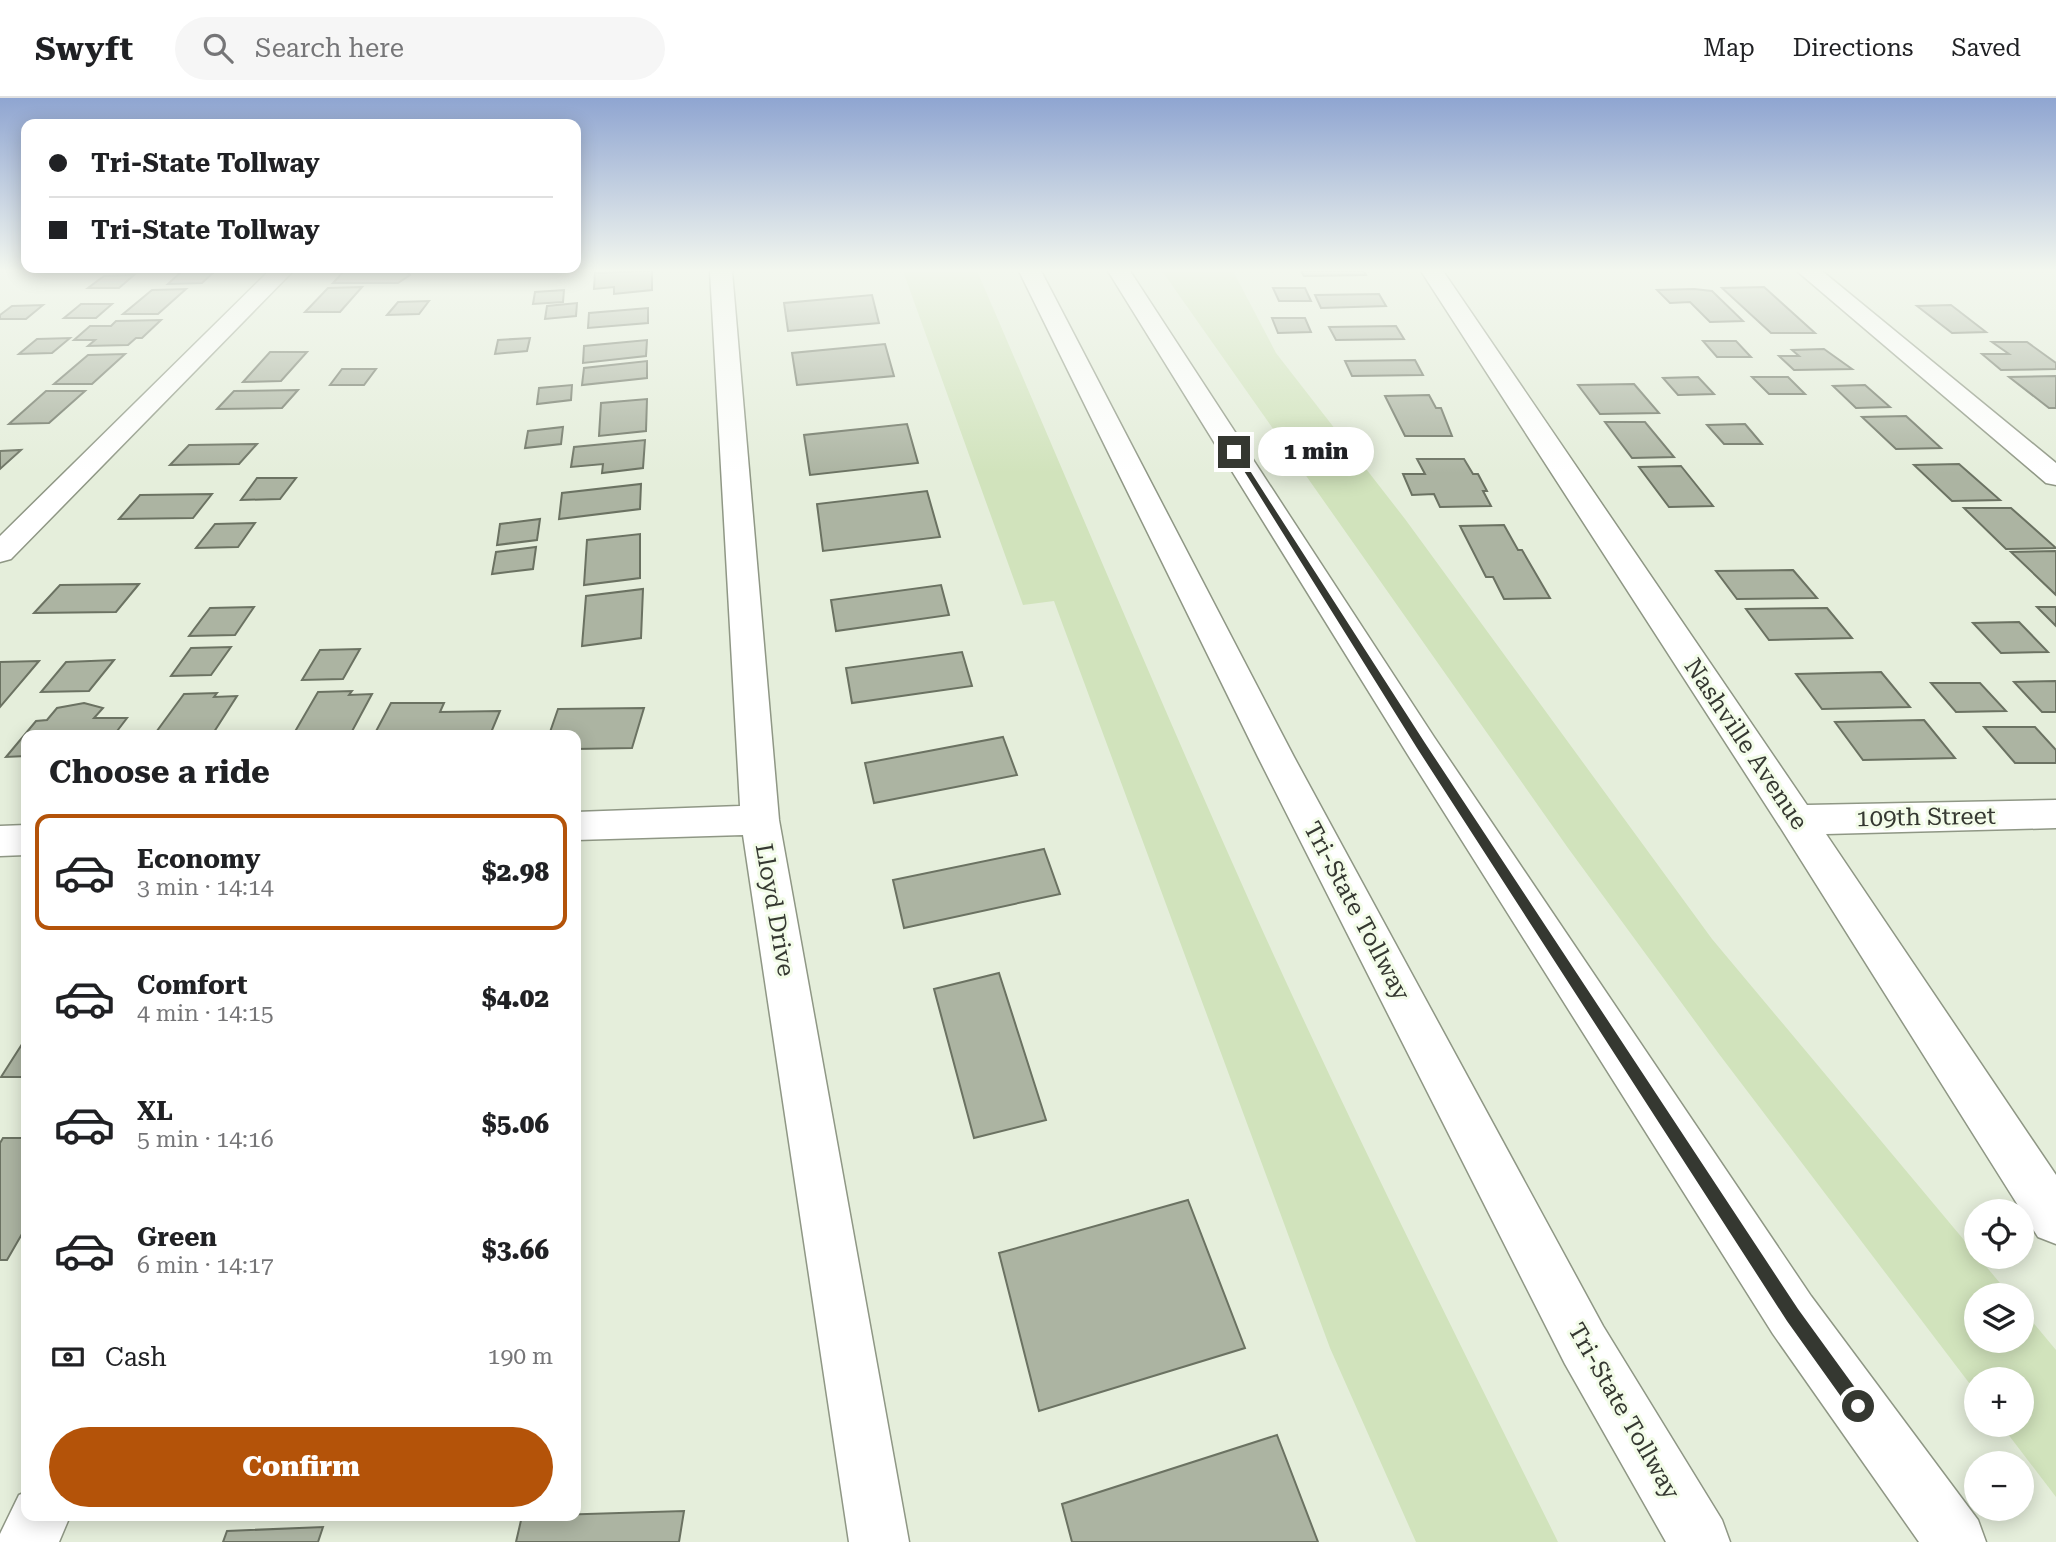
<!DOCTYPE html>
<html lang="en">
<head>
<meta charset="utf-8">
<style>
	:root { --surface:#fff; --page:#f6f6f6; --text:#202124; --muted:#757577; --line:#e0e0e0; --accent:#b45309 }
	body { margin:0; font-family:"Roboto Serif",serif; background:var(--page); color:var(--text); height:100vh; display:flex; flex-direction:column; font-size:26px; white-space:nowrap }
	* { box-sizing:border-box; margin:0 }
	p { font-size:23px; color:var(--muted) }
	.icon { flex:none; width:38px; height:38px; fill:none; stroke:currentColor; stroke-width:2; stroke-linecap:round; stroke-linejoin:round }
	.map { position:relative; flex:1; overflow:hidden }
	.drawer { position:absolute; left:21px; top:632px; width:560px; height:791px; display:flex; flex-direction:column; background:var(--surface); border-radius:14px; box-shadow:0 4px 18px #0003 }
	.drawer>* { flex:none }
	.top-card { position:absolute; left:21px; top:21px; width:560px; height:154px; border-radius:14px; box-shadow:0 4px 18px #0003; display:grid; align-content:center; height:154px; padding:0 28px; background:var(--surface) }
	.buttons { position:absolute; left:1964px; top:1101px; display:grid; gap:14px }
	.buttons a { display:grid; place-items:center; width:70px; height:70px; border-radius:50%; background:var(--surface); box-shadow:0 4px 18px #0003; font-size:35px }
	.end { position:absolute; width:32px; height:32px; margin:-16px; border:9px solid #353831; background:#fff; box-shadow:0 0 0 4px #fff }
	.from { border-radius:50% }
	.bubble { position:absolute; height:49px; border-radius:24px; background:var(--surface); box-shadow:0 4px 18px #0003; font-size:23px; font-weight:800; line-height:49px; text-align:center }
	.top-card b { display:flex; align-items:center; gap:24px; height:66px; font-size:26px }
	.top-card b+b { border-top:2px solid var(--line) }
	.top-card i { width:18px; height:18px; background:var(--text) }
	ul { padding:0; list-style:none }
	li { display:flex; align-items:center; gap:21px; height:116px; margin:0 14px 10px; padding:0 14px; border:4px solid transparent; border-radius:14px }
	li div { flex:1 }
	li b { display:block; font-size:26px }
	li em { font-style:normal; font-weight:800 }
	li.current { border-color:var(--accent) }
	li>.icon { width:63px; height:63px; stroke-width:1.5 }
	h2 { padding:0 28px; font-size:32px; line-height:84px }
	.pay { display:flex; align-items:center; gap:18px; height:77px; padding:0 28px; font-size:26px }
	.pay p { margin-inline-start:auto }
	.cta { display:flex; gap:14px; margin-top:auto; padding:14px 28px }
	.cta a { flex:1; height:80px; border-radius:42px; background:var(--accent); color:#fff; font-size:28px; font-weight:800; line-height:80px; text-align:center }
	header { display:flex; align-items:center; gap:42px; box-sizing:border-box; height:98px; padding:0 35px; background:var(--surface); border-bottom:2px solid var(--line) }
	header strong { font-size:33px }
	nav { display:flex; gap:38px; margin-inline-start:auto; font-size:24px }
	.search { width:490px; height:63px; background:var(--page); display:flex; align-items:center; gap:18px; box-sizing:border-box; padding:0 24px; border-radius:38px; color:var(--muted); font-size:26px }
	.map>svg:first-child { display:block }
	.green { fill:#d1e3bc }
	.building { fill:#acb4a2; stroke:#6b7262; stroke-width:2 }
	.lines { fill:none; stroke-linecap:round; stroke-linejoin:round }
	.minor-casing { stroke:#8f9785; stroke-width:3 }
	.highway-casing { stroke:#8f9785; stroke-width:3 }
	.minor { fill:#fff; fill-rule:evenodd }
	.highway { fill:#fff; fill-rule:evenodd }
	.route { fill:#353831 }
	.labels { text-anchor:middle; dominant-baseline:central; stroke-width:6; stroke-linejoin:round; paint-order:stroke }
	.street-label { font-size:24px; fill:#353831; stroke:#f3fce9 }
</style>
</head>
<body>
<header>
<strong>Swyft</strong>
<div class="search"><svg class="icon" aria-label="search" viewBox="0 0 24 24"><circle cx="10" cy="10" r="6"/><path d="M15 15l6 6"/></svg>Search here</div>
<nav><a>Map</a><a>Directions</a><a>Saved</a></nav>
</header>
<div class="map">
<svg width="2056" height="1444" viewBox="0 0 2056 1444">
	<rect width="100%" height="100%" fill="#e5eedb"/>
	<!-- green -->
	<path class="green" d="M 903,173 L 977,173 C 1070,388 1160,604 1256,818 C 1351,1029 1455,1236 1558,1444 L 1416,1444 L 1330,1250 L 1054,503 L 1023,507 Z
		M 1162,173 L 1233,173 L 1276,255 L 1405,421 L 1712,841 L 2010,1197 L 1976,1197 L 1976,1242 L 2021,1242 L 2021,1210 L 2056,1252 L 2056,1399 L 2001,1327 L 2021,1326 L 2021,1281 L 1976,1281 L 1976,1294 L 1719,956 L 1568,750 Z"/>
	<!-- building -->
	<path class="building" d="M 182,173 L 215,173 L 202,185 L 168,186 Z
		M 344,173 L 407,174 L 410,177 L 398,185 L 333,185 Z
		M 652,173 L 652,192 L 614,196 L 614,189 L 594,191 L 595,175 Z
		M 1301,173 L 1364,173 L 1366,177 L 1304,178 Z
		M 134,177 L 119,190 L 88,190 L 104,178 Z
		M 362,189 L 340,214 L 305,214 L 328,190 Z
		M 1764,189 L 1815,235 L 1771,235 L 1722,190 Z
		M 1273,190 L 1305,190 L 1311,203 L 1279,203 Z
		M 186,191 L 158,216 L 123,216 L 152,192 Z
		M 1694,191 L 1712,193 L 1743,223 L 1710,224 L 1690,204 L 1670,205 L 1657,192 Z
		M 564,192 L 563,204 L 533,206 L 535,194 Z
		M 1379,196 L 1386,208 L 1321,210 L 1315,197 Z
		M 872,197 L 879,225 L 788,233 L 784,205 Z
		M 429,203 L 419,216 L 387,217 L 398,204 Z
		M 577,205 L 576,218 L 545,221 L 547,208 Z
		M 81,206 L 112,206 L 96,220 L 64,220 Z
		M 43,207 L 26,221 L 0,221 L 0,217 L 12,208 Z
		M 1951,207 L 1986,234 L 1952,235 L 1917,208 Z
		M 648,210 L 648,225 L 588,230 L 589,215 Z
		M 1272,220 L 1305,220 L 1311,234 L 1278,235 Z
		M 161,222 L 142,240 L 136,240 L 128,247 L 88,248 L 95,242 L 74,242 L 90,228 L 111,228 L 116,223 Z
		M 1396,228 L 1404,241 L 1336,242 L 1329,229 Z
		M 70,240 L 52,255 L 19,256 L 37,241 Z
		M 530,240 L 527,253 L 495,256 L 498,242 Z
		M 647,242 L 646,258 L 583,265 L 584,248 Z
		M 1703,243 L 1736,243 L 1751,259 L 1717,259 Z
		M 1992,244 L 2027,244 L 2056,265 L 2056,271 L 2001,272 L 1982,256 L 2009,256 Z
		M 885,246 L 894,278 L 797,287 L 792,255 Z
		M 1824,251 L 1852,271 L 1794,272 L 1779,258 L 1799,258 L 1792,252 Z
		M 270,254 L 307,254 L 281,283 L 243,284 Z
		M 125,256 L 92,286 L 54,286 L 88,257 Z
		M 1415,262 L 1423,277 L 1352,278 L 1345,263 Z
		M 647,263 L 647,280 L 582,287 L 584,270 Z
		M 342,271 L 376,271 L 364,287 L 330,287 Z
		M 2056,278 L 2056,310 L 2049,310 L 2009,279 Z
		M 1698,279 L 1714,296 L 1678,297 L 1663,280 Z
		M 1752,279 L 1788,279 L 1805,296 L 1769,296 Z
		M 1634,286 L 1659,315 L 1600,316 L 1578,287 Z
		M 572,287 L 571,302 L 537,306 L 539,290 Z
		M 1865,287 L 1890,309 L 1856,310 L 1833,288 Z
		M 298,292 L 282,310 L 217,311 L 234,293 Z
		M 46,293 L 85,293 L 49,325 L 9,326 Z
		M 1429,297 L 1436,310 L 1441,310 L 1452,338 L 1405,338 L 1385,298 Z
		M 647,301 L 646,333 L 599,338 L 601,305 Z
		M 1906,318 L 1941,350 L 1896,351 L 1862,319 Z
		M 1605,324 L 1645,324 L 1674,359 L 1632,360 Z
		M 907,326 L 918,365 L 810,377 L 804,337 Z
		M 1745,326 L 1762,346 L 1724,346 L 1707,327 Z
		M 563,329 L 561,346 L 525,350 L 528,333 Z
		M 645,342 L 643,370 L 602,375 L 603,366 L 571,369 L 574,349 Z
		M 257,346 L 239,366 L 170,367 L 189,347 Z
		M 21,352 L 0,371 L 0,353 Z
		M 1417,361 L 1464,361 L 1473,376 L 1478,376 L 1487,393 L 1483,393 L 1491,408 L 1440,409 L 1434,396 L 1412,397 L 1403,376 L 1425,376 Z
		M 1959,366 L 2000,402 L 1952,403 L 1914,367 Z
		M 1681,368 L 1713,408 L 1669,409 L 1639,369 Z
		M 257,380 L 296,380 L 280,401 L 241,402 Z
		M 641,386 L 640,411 L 559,421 L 562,395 Z
		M 927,393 L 940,439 L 823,453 L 817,406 Z
		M 212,396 L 193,420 L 119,421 L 140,397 Z
		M 1964,410 L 2011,410 L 2056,450 L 2006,451 Z
		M 540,421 L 537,442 L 497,447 L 500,426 Z
		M 255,425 L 238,449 L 196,450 L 215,426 Z
		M 1504,427 L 1518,452 L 1522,452 L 1550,500 L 1504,501 L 1493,479 L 1486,479 L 1460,428 Z
		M 640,436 L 640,480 L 584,487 L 587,442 Z
		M 536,449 L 533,471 L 492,476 L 496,454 Z
		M 2056,453 L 2056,497 L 2011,454 Z
		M 1793,472 L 1817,500 L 1737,501 L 1716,473 Z
		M 139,486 L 116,514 L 34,515 L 60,487 Z
		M 941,487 L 949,517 L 836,533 L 831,502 Z
		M 643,491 L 641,540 L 582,548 L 586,498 Z
		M 254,509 L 235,537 L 189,538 L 210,510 Z
		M 2037,509 L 2056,509 L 2056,528 Z
		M 1827,510 L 1852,540 L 1769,542 L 1746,511 Z
		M 2019,524 L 2048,554 L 2001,555 L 1973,525 Z
		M 231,549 L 211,577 L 171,578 L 191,550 Z
		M 360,551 L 343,581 L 302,582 L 320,552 Z
		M 962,554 L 972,588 L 852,605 L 846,570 Z
		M 114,562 L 89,593 L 41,594 L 66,564 Z
		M 39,563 L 0,609 L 0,564 Z
		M 1881,574 L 1910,609 L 1822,611 L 1796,576 Z
		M 2056,583 L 2056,614 L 2042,614 L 2014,584 Z
		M 1931,585 L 1980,585 L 2006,613 L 1956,614 Z
		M 352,593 L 349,597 L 372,596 L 350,637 L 293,637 L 318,594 Z
		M 217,595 L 214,599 L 237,598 L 212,637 L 154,637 L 184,596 Z
		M 84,605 L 103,610 L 94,620 L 127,620 L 114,637 L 26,637 L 26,658 L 6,659 L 36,623 L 47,622 L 57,610 Z
		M 391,605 L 444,605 L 440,614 L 500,613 L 490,637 L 374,637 Z
		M 644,610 L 632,650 L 576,651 L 576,637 L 549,637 L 558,611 Z
		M 1924,622 L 1955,660 L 1863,662 L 1835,624 Z
		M 1984,629 L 2035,629 L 2056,652 L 2056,665 L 2015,665 Z
		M 1003,639 L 1017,677 L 874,705 L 865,665 Z
		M 1044,751 L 1060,796 L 904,830 L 893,782 Z
		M 999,875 L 1046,1022 L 974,1040 L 934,891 Z
		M 26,940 L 26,979 L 1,979 Z
		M 3,1040 L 26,1040 L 26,1129 L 7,1162 L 0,1162 L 0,1045 Z
		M 1188,1102 L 1245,1250 L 1039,1313 L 999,1155 Z
		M 1277,1337 L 1318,1444 L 1072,1444 L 1062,1406 Z
		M 684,1413 L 679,1444 L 516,1444 L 522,1418 Z
		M 323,1429 L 318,1444 L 223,1444 L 227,1433 Z"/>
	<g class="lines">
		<!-- minor casing -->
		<g class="minor-casing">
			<path id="minor" d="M 269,173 L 293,173 L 11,461 L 0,464 L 0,438 Z
				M 710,173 L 732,173 L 779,722 L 909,1444 L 849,1444 L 743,737 L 576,742 L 576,714 L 740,708 Z
				M 1421,173 L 1443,173 L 1807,707 L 2056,702 L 2056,730 L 1826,736 L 2056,1077 L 2056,1146 L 2038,1139 L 1782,732 Z
				M 1797,173 L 1822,173 L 2056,365 L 2056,387 L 2046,385 Z
				M 26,727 L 26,757 L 0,758 L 0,728 Z
				M 26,1394 L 26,1418 L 70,1418 L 59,1444 L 0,1444 L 0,1436 L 19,1397 Z"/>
		</g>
		<!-- highway casing -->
		<g class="highway-casing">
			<path id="highway" d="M 1019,173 L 1041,173 L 1294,659 L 1603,1228 L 1722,1422 L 1730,1444 L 1666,1444 L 1565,1266 L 1258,659 Z
				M 1108,173 L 1130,173 L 1434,639 L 1811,1198 L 1978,1422 L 1986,1444 L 1919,1444 L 1773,1236 L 1408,657 Z"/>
		</g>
		<!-- minor -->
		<use href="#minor" class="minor"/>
		<!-- highway -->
		<use href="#highway" class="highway"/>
	</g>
	<!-- sky -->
	<linearGradient id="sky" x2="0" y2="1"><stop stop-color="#8fa5d1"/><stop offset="0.46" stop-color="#f3f7ef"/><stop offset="1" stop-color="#f3f7ef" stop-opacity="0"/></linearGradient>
	<rect width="2056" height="375" fill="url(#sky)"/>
	<!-- route -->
	<path class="route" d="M 1231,352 L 1238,354 L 1425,645 L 1798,1211 L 1864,1302 L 1866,1308 L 1864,1314 L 1858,1316 L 1852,1314 L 1787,1223 L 1417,650 Z"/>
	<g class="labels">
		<!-- street labels -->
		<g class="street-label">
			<text transform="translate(1746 646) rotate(56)">Nashville Avenue</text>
			<text transform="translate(1926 719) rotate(-1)">109th Street</text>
			<text transform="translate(775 812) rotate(80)">Lloyd Drive</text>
			<text transform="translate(1357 813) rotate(62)">Tri-State Tollway</text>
			<text transform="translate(1624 1313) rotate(60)">Tri-State Tollway</text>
		</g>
	</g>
</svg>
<div class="buttons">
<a><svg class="icon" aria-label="locate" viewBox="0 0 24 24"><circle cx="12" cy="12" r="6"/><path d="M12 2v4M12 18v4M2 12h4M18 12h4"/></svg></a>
<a><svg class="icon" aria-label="layers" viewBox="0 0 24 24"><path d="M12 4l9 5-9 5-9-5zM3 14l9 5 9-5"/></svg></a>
<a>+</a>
<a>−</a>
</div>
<i class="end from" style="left:1858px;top:1308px"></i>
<i class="end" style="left:1234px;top:354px"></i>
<div class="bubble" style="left:1258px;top:329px;width:116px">1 min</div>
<div class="top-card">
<b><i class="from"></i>Tri-State Tollway</b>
<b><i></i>Tri-State Tollway</b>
</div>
<section class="drawer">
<h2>Choose a ride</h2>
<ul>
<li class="current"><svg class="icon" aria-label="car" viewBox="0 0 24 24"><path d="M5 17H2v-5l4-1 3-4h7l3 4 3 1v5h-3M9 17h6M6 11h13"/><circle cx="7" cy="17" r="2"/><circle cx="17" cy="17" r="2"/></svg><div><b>Economy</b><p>3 min · 14:14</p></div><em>$2.98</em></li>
<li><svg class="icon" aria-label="car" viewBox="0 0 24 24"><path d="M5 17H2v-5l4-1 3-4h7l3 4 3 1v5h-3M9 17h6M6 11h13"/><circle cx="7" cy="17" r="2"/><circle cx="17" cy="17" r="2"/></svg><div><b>Comfort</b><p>4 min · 14:15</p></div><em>$4.02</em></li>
<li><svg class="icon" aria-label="car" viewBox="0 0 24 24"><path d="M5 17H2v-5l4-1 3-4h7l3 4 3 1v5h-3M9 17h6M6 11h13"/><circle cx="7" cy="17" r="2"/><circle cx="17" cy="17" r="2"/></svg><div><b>XL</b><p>5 min · 14:16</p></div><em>$5.06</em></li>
<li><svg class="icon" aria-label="car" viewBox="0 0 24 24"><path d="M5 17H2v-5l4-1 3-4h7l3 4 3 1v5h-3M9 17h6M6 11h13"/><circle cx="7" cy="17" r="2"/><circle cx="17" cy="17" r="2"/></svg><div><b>Green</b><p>6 min · 14:17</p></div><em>$3.66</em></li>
</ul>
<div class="pay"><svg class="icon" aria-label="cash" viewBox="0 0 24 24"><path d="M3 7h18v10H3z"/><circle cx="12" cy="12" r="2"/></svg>Cash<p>190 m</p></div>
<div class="cta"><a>Confirm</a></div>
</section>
</div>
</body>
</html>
